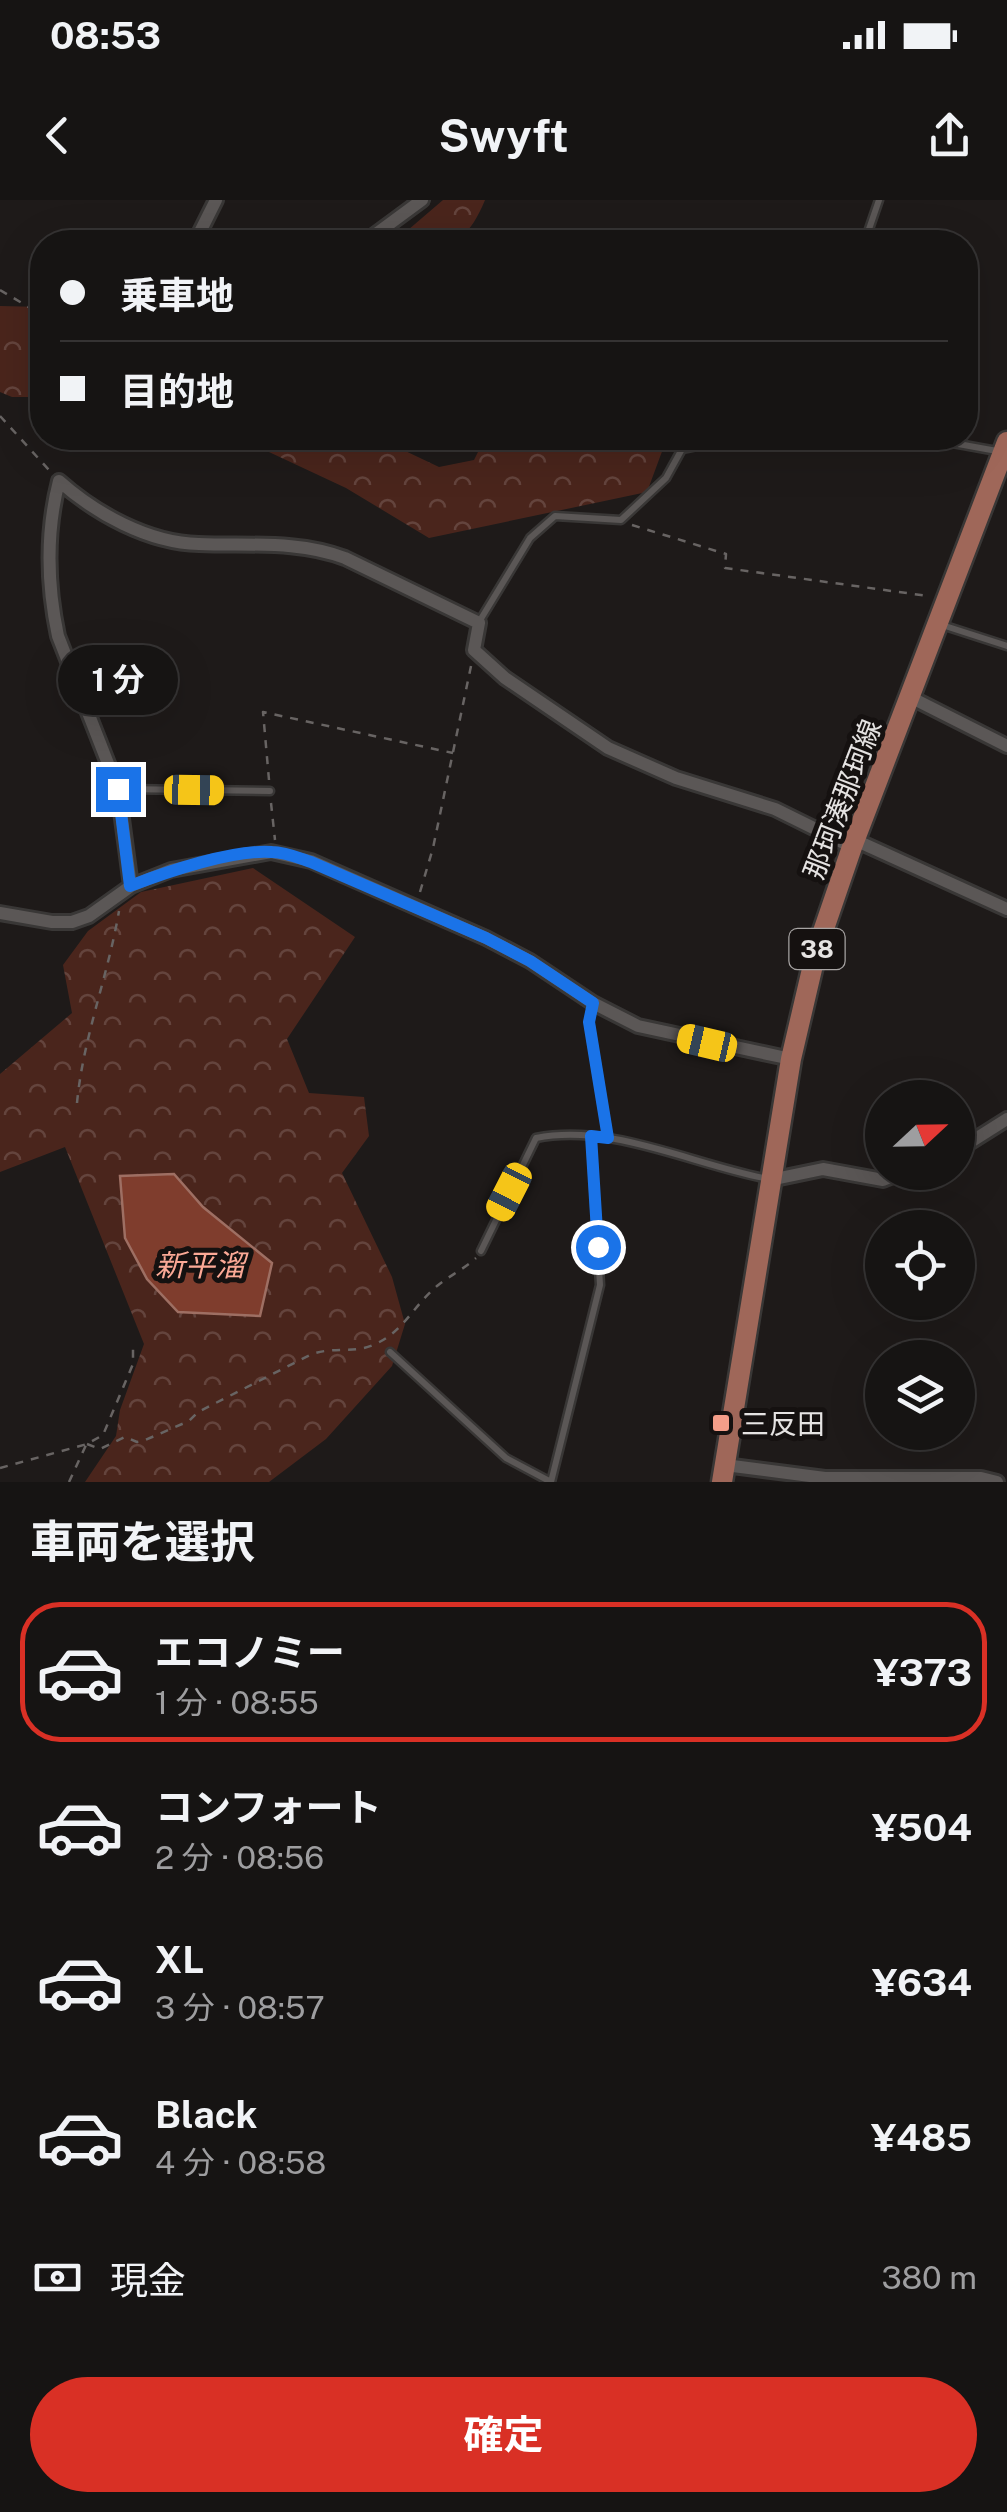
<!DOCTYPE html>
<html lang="ja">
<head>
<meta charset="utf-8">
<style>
	:root { --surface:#161413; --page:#232121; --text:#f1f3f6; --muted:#9e9ea0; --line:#353333; --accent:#d93025 }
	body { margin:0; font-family:"Public Sans","Noto Sans JP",sans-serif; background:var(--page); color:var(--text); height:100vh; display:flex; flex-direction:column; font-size:38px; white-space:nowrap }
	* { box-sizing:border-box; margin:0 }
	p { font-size:32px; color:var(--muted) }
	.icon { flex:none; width:55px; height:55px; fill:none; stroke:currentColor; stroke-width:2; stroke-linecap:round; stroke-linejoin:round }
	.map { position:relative; height:1282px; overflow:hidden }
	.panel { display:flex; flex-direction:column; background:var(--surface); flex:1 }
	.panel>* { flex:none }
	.banner { position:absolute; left:30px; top:30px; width:948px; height:220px; border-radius:40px; box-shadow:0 10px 40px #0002,0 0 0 2px var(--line); display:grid; align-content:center; height:220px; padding:0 30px; background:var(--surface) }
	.needle { width:65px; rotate:68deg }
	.controls { position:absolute; left:865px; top:880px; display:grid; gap:20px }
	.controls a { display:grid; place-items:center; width:110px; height:110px; border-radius:50%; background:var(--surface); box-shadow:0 10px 40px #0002,0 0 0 2px var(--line); font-size:50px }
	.end { position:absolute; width:45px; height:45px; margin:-22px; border:12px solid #1a73e8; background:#fff; box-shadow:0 0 0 5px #fff }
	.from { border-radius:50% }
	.bubble { position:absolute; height:70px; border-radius:35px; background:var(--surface); box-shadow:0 10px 40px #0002,0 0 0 2px var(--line); font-size:32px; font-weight:700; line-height:70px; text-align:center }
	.car { position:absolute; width:30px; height:60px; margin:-30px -15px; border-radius:12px; box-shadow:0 0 8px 2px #0007; background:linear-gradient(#f5c518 24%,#345 0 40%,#f5c518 0 76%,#345 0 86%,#f5c518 0) }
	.banner b { display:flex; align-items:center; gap:35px; height:95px; font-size:38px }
	.banner b+b { border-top:2px solid var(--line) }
	.banner i { width:25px; height:25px; background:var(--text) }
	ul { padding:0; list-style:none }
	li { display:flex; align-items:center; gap:30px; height:140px; margin:0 20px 15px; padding:0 10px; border:5px solid transparent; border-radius:40px }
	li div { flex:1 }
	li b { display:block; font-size:38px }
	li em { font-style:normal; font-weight:700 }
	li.selected { border-color:var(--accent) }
	li>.icon { width:90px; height:90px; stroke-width:1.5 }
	h2 { padding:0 30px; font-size:45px; line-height:120px }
	.pay { display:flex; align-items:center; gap:25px; height:110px; padding:0 30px; font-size:38px }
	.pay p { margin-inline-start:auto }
	.action { display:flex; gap:20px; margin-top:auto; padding:20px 30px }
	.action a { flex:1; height:115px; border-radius:60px; background:var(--accent); color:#fff; font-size:40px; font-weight:700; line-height:115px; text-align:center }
	.status { display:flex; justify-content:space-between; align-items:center; height:70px; padding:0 50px; background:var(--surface); direction:ltr }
	.status svg { height:28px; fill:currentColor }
	header { display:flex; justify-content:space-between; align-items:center; height:130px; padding:0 30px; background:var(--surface); font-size:45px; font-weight:700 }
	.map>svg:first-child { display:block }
	.forest { fill:url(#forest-crowns); fill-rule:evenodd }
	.water { fill:#7f3d2d; stroke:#9e6f63; stroke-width:2.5 }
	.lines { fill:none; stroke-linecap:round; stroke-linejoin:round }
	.lane-casing { stroke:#393736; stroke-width:11 }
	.street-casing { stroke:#393736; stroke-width:18 }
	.primary-casing { stroke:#393736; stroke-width:25 }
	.path { stroke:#686463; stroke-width:2.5; stroke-dasharray:8 8; stroke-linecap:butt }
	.lane { stroke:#5b5756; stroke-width:6 }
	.street { stroke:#5b5756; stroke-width:12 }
	.primary { stroke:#9f6759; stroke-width:20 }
	.route { stroke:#1a73e8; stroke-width:12 }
	.poi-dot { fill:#f49e89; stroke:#151110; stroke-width:4 }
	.labels { text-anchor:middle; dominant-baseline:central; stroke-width:10; stroke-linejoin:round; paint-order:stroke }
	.shield { fill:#151110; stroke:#a7a4a3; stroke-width:2.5 }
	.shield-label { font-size:25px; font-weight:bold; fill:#e5e3e2 }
	.street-label { font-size:28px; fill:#e5e3e2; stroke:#151110 }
	.poi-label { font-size:28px; fill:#e5e3e2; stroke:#151110; text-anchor:start }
	.water-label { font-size:30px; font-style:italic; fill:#fba996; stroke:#151110 }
</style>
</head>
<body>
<div class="status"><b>08:53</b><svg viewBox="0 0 49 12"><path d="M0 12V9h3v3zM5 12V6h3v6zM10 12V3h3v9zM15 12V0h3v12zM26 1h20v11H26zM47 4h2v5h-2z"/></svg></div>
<header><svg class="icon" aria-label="back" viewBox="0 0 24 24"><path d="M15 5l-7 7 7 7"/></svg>Swyft<svg class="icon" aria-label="share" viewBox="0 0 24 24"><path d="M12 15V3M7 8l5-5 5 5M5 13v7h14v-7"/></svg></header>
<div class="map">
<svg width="1007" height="1282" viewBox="0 0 1007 1282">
	<defs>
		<pattern id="forest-crowns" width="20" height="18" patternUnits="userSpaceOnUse" patternTransform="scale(2.5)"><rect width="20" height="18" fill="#4a251c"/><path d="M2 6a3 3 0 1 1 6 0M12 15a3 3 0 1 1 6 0" fill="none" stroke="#64443d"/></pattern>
	</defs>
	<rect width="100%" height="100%" fill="#1e1a19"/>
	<!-- forest -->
	<path class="forest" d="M 443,0 L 485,0 C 463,53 446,43 394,42 Z
		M 0,106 L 42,107 L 42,197 L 12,197 L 0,192 Z
		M 239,238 L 378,238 L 439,267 L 474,260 L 485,238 L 667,238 L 647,292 L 429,338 L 346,288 Z
		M 253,668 L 355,737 L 287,839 L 309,893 L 364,897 L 369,936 L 342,973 L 392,1077 L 405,1124 L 392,1166 L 326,1239 L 269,1282 L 85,1282 L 116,1236 L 120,1210 L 144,1144 L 65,947 L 0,972 L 0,874 L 72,813 L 63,765 L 88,731 L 141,692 ZM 174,974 L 203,1007 L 178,1112 L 147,1079 L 125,1038 Z"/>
	<!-- water -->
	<path class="water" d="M 174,974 L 203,1007 L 272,1063 L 260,1116 L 178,1112 L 147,1079 L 125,1038 L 120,976 Z"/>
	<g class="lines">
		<!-- lane casing -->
		<g class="lane-casing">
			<path id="lane" d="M 870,42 L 868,32 L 879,0
				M 925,238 L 997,251
				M 479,422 L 530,338 L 555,316 L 621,320 L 666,278 L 682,249 L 716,242 L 720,238
				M 942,425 L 1007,446
				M 119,589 L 270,591
				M 593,803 L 589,822 L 608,938
				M 481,1051 L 536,938 C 613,923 693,965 769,979
				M 390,1152 L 506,1258 L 551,1282
				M 551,1282 L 600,1085 L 591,936"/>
		</g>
		<!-- street casing -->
		<g class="street-casing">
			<path id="street" d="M 195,42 L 216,0
				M 365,42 L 422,0
				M 910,497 L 1007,546
				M 855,640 L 1007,709
				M 131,686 L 118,589 L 58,436 C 47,384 46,332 59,281 C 95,313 148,343 199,344 C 248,346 298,340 345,358 L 479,423 L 474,450 L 505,478 L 608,548 L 676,578 L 775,609 L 852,647
				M 0,713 L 52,722 L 72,722 L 89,716 L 131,686 L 171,670 L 271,652 L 311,661 L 486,738 L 530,761 L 593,803 L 638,826 L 791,859
				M 958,950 L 1007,919
				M 770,980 L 823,969 L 883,980 L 903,972
				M 725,1265 L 825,1278 L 981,1278 L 997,1282"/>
		</g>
		<!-- primary casing -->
		<g class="primary-casing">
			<path id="primary" d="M 722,1282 L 791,859 L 816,752 L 852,647 L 1007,242"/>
		</g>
		<!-- path -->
		<path class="path" d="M 0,90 L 42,115
			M 0,216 L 49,270
			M 632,325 L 726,354 L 725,368 L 928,396
			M 269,580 L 263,512 L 453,553
			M 271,603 L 275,640
			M 420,692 L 433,648 L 471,466
			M 77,903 C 83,838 108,776 119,711
			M 87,1244 L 100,1249 L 125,1237 L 137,1242 L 143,1241 L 189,1221 L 198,1212 L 310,1155 C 331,1146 352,1154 373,1145 C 403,1133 413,1106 437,1086 C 449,1076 464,1069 476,1058
			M 0,1268 L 87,1244 L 103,1235 L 133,1164 L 133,1149
			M 69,1282 L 86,1245"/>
		<!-- lane -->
		<use href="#lane" class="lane"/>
		<!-- street -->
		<use href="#street" class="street"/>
		<!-- primary -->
		<use href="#primary" class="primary"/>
	</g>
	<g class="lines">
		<!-- route -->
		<path class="route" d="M 118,589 L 130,686 C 166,672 233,649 272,652 C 285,652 299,658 311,662 L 486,738 L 530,761 L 593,803 L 589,822 L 608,938 L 591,936 L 598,1047"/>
	</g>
	<!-- markers -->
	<rect class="poi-dot" x="711" y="1213" width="20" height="20" rx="5"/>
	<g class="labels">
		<!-- shield labels -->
		<rect class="shield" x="789.5" y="729" width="55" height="40" rx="8"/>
		<g class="shield-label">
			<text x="817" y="749">38</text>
		</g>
		<!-- street labels -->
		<g class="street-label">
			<text transform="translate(842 599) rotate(-69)">那珂湊那珂線</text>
		</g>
		<!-- poi labels -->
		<g class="poi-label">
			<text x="741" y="1223">三反田</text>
		</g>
		<!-- water labels -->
		<g class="water-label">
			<text x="200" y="1065">新平溜</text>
		</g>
	</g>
</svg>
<div class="controls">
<a><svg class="needle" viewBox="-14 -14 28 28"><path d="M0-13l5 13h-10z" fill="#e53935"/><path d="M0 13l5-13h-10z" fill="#9e9ea0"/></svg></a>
<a><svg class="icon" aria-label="locate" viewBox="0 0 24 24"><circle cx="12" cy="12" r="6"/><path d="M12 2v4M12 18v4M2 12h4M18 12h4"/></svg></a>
<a><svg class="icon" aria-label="layers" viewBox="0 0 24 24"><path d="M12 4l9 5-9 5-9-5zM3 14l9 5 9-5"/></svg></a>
</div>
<i class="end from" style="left:598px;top:1047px"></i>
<i class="end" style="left:118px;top:589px"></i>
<div class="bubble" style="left:58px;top:445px;width:120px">1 分</div>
<i class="car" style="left:194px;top:590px;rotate:91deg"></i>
<i class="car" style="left:707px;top:843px;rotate:283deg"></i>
<i class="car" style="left:509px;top:992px;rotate:207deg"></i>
<div class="banner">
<b><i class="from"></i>乗車地</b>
<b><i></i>目的地</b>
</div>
</div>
<section class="panel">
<h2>車両を選択</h2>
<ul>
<li class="selected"><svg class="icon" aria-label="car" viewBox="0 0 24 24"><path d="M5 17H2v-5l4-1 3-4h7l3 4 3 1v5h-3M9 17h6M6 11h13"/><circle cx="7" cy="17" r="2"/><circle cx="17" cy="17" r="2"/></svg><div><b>エコノミー</b><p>1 分 · 08:55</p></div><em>¥373</em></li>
<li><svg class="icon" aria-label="car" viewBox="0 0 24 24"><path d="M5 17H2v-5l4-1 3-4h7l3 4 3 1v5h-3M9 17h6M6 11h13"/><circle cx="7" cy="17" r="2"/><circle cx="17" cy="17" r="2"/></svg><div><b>コンフォート</b><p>2 分 · 08:56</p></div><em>¥504</em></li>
<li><svg class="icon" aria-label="car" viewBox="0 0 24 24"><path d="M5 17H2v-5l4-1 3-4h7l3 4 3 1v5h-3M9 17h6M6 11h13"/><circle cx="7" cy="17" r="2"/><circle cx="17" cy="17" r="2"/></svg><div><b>XL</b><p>3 分 · 08:57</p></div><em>¥634</em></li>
<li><svg class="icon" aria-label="car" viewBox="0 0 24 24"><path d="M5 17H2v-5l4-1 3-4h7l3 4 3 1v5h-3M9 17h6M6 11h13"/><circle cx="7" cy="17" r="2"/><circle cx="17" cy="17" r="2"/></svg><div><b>Black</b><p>4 分 · 08:58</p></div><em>¥485</em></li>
</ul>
<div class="pay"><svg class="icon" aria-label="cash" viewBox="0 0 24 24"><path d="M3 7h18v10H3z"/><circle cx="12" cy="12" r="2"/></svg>現金<p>380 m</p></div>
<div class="action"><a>確定</a></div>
</section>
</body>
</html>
